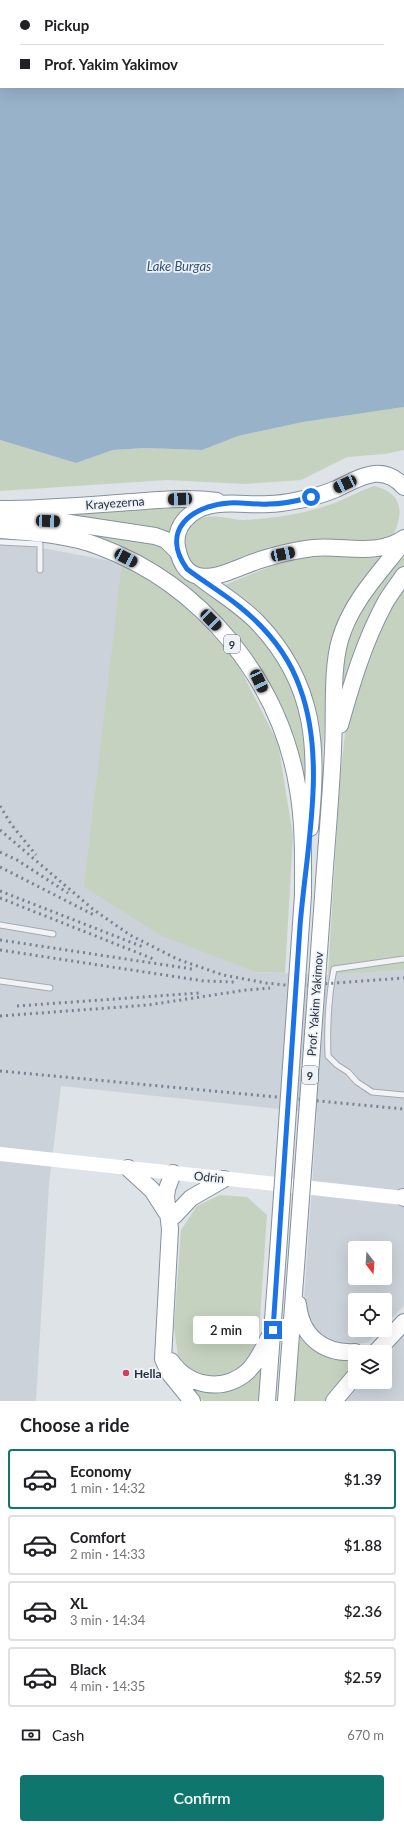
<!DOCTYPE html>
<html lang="en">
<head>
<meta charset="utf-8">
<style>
	:root { --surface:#fff; --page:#f2f2f2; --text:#202124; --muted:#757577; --line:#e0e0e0; --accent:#0f766e }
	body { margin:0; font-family:Lato,sans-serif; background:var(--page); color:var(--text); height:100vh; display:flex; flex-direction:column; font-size:15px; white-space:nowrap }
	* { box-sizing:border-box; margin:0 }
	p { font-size:13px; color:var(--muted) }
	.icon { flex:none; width:22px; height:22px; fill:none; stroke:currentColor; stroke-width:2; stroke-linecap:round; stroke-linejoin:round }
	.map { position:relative; height:1401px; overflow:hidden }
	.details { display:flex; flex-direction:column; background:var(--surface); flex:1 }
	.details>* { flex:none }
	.hud { position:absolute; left:0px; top:0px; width:404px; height:88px; box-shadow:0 4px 16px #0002; display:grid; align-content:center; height:88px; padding:0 20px; background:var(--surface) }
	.needle { width:26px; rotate:163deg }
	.controls { position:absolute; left:348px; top:1241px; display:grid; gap:8px }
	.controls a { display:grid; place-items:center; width:44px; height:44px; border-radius:4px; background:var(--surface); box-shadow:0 4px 16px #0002; font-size:20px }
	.end { position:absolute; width:18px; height:18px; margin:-9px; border:5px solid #1a73e8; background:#fff; box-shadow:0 0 0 2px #fff }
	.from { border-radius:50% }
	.bubble { position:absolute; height:28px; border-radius:4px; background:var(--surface); box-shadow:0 4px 16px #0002; font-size:13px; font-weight:600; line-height:28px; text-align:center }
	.car { position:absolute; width:12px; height:24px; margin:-12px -6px; border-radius:5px; box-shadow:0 0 3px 1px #0007; background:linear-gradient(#222 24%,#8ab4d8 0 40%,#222 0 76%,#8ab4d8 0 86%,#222 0) }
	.hud b { display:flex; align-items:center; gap:14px; height:38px; font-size:15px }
	.hud b+b { border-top:1px solid var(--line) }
	.hud i { width:10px; height:10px; background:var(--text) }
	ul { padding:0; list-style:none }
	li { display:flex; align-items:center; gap:12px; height:60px; margin:0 8px 6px; padding:0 12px; border:2px solid var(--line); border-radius:4px }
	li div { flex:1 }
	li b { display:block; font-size:15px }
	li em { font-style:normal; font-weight:600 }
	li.on { border-color:var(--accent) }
	li>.icon { width:36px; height:36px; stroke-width:1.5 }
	h2 { padding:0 20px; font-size:18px; line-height:48px }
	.pay { display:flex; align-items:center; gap:10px; height:44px; padding:0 20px; font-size:15px }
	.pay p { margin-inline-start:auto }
	.cta { display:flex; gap:8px; margin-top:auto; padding:8px 20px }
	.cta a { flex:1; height:46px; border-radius:4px; background:var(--accent); color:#fff; font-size:16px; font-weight:600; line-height:46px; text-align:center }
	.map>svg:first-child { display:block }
	.built { fill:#ccd2da; fill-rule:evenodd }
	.green { fill:#c5d2bf }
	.water { fill:#98b2ca; fill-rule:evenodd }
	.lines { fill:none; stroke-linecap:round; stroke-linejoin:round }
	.service-casing { stroke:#a3aab2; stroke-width:7 }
	.trunk-casing { stroke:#85919f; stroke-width:18 }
	.service { stroke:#f1f3f6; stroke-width:5 }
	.secondary { stroke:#fff; stroke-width:14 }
	.trunk { stroke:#fff; stroke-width:16 }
	.rail { stroke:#778392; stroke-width:3; stroke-dasharray:2 4; stroke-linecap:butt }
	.trunk-bridge-casing { stroke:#85919f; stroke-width:18; stroke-linecap:butt }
	.trunk-bridge { stroke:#fff; stroke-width:16 }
	.route { stroke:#1a73e8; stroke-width:5 }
	.poi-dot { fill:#d23f5c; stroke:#eef1f6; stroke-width:1.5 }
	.labels { text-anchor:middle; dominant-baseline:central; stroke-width:3.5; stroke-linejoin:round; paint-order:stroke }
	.shield { fill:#eef1f6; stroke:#636b77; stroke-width:1 }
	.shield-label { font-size:11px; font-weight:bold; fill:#273140 }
	.street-label { font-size:12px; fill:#273140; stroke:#eef1f6 }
	.poi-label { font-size:12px; font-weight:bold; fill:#273140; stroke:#eef1f6; text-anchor:start }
	.water-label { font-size:13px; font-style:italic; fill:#305275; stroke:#eef1f6 }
</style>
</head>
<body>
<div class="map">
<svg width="404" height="1401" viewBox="0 0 404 1401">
	<rect width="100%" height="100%" fill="#dee3e8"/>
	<!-- built -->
	<path class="built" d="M 0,540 L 122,563 L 254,972 L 328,975 L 404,970 L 404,1306 L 385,1325 L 385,1300 L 355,1300 L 355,1330 L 380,1330 L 368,1342 L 346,1346 L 324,1338 L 308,1321 L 304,1301 L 317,1113 L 61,1086 L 49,1184 L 36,1401 L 0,1401 ZM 355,1248 L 385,1248 L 385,1278 L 355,1278 Z
		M 404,1334 L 404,1401 L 346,1401 L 362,1382 L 385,1382 L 385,1356 Z"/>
	<!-- green -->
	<path class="green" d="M 404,407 L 404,450 L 385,454 L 347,457 L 301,480 L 245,484 L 167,480 L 0,491 L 0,440 L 76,463 L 113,450 L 145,448 L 202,450 L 238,436 L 303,422 Z
		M 374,486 C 404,493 404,514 392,538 L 372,543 L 342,540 L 309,541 L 238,562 L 203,571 C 200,569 196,567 193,564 C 177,551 183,523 203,518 C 215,514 230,519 242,520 C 253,520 265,518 276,517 C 296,515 318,509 337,502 C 350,497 361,490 374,486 Z
		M 181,505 L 193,507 L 170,537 L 39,516 Z
		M 70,528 L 161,544 L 167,549 L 177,568 L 192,582 L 227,603 L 274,646 L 305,719 L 307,781 L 303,783 L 231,634 Z
		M 327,556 L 372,558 L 387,556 L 329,666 L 320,789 L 300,670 L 220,587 L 274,565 L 297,559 Z
		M 404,556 L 404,570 L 346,684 L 342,686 L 340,683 L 341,661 L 356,617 L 394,566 Z
		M 122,563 L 181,602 L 235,659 L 278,743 L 293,836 L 285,973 L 255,972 L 160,935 L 84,887 Z
		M 404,588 L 404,970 L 328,975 L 340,779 L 346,725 L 365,662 L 396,599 Z
		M 220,1195 L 247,1197 L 267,1215 L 259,1333 L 250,1358 L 235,1372 L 213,1379 L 191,1371 L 178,1356 L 174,1328 L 181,1230 L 197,1206 Z
		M 298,1325 L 355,1358 L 355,1368 L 324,1401 L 293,1401 Z
		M 264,1361 L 261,1401 L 203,1401 L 185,1381 L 201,1388 Z"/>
	<!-- water -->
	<path class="water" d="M 0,0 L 404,0 L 404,407 L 303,422 L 238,436 L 202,450 L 145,448 L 113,450 L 76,463 L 0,440 ZM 1,1 L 403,1 L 403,87 L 1,87 Z"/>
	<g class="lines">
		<!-- service casing -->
		<g class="service-casing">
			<path id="service" d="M 0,542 L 40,544 L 40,570
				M 0,925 L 53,934
				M 404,959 L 334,969 C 328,998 327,1027 328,1056 L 337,1065 L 348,1072 L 357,1082 L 372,1092 L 404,1095
				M 0,981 L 50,988"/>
		</g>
		<!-- trunk casing -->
		<g class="trunk-casing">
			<path id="trunk" d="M 404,487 C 382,462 360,478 336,489 C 324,494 311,498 299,500 C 289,502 279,504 269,504 C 244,506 211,497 190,515 C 180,523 175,535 177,547 C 187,600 232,568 263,559 C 279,554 296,550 313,548 C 343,545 378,557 404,538
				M 0,509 C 44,509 88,505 132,502 C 160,500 189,497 217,501
				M 0,521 L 63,522 L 155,536 L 166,540 L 178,552
				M 0,530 C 32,533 67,534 98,546 C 202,584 281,681 298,790 C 304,825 303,860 303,895
				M 198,576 C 218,592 241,605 258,623 C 317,685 318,749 310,828
				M 340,725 C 352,683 364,642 385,603 C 390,594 398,584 404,575
				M 323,897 C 326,847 331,798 333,749 C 335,716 331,671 340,640 C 351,601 381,572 404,541
				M 128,1168 L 152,1190 L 166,1212
				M 173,1173 L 167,1189 L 166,1197 L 170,1229 L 163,1359 L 170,1374 L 192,1401
				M 403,1197 L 404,1198
				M 174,1216 L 191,1198 L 224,1179
				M 298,1304 C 301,1336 323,1354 355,1352
				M 376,1352 L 404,1322
				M 171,1361 C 188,1386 222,1393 247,1372 C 258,1362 265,1344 273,1330
				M 267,1401 L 278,1252
				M 286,1401 L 297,1253
				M 334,1401 L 355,1376"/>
		</g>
		<!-- service -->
		<use href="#service" class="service"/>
		<!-- secondary -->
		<path class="secondary" d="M 0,1154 L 404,1198"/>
		<!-- trunk -->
		<use href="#trunk" class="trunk"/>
		<!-- rail -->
		<path class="rail" d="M 0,806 L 11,824 L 36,855
			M 0,830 L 94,910 L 130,935 L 177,959 L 223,975 L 266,983 L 294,986 L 404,978
			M 0,852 L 17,860 L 68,893
			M 0,867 L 94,915
			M 0,891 L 143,947
			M 0,898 L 156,960
			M 0,940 L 192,969
			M 0,950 L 204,981 L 234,982
			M 17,1006 L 199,993
			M 0,1016 L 148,1005 L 246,990 L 270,988
			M 0,1071 L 404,1109"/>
		<!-- trunk-bridge casing -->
		<g class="trunk-bridge-casing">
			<path id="trunk-bridge" d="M 278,1252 L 303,895
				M 297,1253 L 323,897"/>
		</g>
		<!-- trunk-bridge -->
		<use href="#trunk-bridge" class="trunk-bridge"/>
	</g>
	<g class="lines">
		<!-- route -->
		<path class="route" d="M 273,1330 C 282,1195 291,1061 300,926 C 306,850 327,761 300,688 C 289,656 266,628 240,607 C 223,593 204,582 187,569 C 160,531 190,506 229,503 C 242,502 255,505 269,504 C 283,504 297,501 311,497"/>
	</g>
	<!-- markers -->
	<circle class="poi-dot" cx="126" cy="1373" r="4"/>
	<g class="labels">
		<!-- shield labels -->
		<g class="shield">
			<rect x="224" y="635" width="16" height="18" rx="3"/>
			<rect x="302" y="1066" width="16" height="18" rx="3"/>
		</g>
		<g class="shield-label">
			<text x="232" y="644">9</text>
			<text x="310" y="1075">9</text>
		</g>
		<!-- street labels -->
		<g class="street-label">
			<text transform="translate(115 503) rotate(-4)">Krayezerna</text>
			<text transform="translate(315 1004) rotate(-86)">Prof. Yakim Yakimov</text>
			<text transform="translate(209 1177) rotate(6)">Odrin</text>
		</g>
		<!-- poi labels -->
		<g class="poi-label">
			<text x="134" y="1373">Hella</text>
		</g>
		<!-- water labels -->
		<g class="water-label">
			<text x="179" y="266">Lake Burgas</text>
		</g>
	</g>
</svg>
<div class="controls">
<a><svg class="needle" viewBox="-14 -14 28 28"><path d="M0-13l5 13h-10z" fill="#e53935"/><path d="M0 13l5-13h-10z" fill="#757577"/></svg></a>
<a><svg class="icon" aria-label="locate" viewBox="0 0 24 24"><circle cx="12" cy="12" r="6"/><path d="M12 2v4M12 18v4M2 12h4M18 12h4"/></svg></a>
<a><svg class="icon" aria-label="layers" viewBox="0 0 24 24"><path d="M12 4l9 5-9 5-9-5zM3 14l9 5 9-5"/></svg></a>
</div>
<i class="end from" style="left:311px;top:497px"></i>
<i class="end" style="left:273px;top:1330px"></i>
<div class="bubble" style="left:193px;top:1316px;width:66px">2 min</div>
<i class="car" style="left:345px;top:484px;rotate:245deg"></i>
<i class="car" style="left:180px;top:499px;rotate:268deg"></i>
<i class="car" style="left:48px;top:521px;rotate:92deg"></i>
<i class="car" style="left:283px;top:554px;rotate:78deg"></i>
<i class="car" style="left:126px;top:558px;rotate:118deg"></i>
<i class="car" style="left:211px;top:620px;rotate:136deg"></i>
<i class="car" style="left:259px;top:681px;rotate:155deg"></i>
<div class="hud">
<b><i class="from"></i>Pickup</b>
<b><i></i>Prof. Yakim Yakimov</b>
</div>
</div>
<section class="details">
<h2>Choose a ride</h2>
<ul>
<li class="on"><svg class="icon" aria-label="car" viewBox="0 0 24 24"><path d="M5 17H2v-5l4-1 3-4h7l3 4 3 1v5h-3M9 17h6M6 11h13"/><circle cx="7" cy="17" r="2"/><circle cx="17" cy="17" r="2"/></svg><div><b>Economy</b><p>1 min · 14:32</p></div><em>$1.39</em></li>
<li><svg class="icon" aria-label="car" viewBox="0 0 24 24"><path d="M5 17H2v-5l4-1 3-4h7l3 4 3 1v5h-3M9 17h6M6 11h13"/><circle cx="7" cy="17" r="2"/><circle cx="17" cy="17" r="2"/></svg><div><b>Comfort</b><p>2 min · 14:33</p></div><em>$1.88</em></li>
<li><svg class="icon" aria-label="car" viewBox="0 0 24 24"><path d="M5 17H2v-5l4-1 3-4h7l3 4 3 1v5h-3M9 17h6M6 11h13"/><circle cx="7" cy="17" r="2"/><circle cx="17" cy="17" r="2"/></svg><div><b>XL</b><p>3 min · 14:34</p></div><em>$2.36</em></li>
<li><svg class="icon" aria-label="car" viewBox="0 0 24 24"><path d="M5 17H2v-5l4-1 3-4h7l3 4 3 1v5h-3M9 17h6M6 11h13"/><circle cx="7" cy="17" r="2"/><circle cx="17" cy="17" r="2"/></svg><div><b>Black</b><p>4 min · 14:35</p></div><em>$2.59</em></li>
</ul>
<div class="pay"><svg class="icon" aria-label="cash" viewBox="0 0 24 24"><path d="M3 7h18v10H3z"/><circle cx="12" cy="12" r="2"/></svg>Cash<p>670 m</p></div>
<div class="cta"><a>Confirm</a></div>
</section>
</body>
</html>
